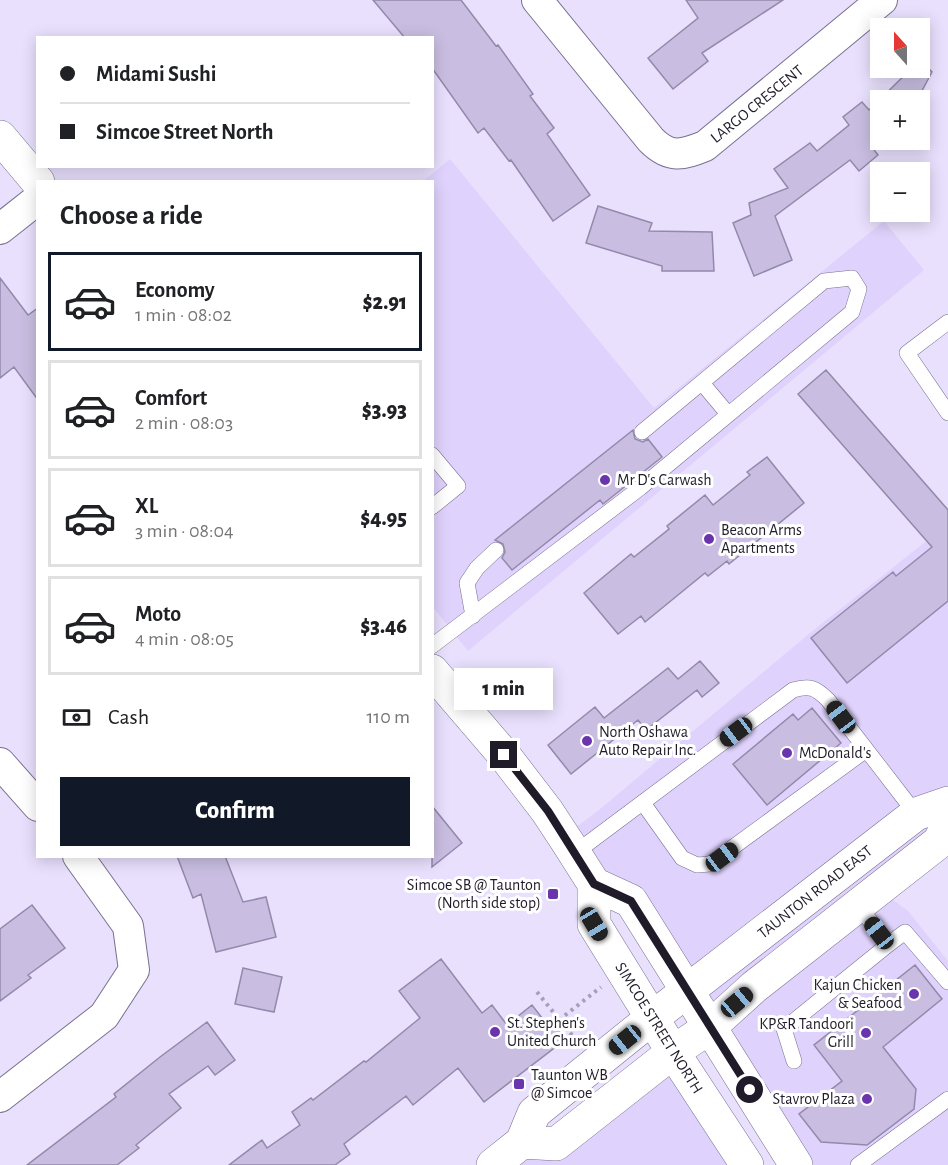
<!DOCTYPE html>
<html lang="en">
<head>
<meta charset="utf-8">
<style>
	:root { --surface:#fff; --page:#f6f6f6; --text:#202124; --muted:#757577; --line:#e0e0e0; --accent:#111827 }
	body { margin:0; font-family:"Alegreya Sans",sans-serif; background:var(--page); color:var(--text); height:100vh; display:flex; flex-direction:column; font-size:22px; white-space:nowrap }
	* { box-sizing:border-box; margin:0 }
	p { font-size:20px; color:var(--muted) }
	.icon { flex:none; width:33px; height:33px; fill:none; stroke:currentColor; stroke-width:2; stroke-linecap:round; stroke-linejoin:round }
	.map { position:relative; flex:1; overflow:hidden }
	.details { position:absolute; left:36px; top:180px; width:398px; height:678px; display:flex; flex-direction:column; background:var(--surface); border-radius:0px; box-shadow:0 3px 15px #0003 }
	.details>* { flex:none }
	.top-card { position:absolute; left:36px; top:36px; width:398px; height:132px; border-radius:0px; box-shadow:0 3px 15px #0003; display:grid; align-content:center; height:132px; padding:0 24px; background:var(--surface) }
	.needle { width:39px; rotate:339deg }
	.buttons { position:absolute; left:870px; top:18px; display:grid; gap:12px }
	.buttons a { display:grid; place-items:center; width:60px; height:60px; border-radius:0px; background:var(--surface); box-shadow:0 3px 15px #0003; font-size:30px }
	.end { position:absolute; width:27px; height:27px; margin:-14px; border:8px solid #201b28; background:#fff; box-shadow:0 0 0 3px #fff }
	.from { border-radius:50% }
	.bubble { position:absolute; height:42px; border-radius:0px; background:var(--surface); box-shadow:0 3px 15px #0003; font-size:20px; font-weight:800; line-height:42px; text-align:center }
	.car { position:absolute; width:18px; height:36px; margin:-18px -9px; border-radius:8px; box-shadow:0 0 4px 2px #0007; background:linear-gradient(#222 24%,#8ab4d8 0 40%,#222 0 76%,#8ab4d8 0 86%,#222 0) }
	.top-card b { display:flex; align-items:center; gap:21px; height:57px; font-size:22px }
	.top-card b+b { border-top:2px solid var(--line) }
	.top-card i { width:15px; height:15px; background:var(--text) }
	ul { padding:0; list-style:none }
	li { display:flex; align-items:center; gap:18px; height:99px; margin:0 12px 9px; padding:0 12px; border:3px solid var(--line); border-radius:0px }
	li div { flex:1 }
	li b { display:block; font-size:22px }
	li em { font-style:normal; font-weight:800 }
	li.active { border-color:var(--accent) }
	li>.icon { width:54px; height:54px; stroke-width:1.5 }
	h2 { padding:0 24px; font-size:27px; line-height:72px }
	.pay { display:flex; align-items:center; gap:15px; height:66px; padding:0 24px; font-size:22px }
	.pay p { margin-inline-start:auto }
	.button { display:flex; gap:12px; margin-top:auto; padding:12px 24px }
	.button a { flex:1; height:69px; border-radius:0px; background:var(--accent); color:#fff; font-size:24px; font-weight:800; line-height:69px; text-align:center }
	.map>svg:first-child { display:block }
	.built { fill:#dfd2fc }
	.building { fill:#c9bee1; stroke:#9389aa; stroke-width:1.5 }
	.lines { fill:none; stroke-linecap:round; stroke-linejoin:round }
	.lane-casing { stroke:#7a7090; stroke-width:16 }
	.street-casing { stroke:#7a7090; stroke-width:32 }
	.secondary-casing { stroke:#7a7090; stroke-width:34 }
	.path { stroke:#a79fb7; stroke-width:4; stroke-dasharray:3 4.5; stroke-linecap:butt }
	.lane { stroke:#fff; stroke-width:15 }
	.street { stroke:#fff; stroke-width:30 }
	.secondary { stroke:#fff; stroke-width:33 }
	.route { stroke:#201b28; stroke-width:8 }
	.poi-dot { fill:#6a35ac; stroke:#fff; stroke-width:2 }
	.labels { text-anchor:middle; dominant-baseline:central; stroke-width:6; stroke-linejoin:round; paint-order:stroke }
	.street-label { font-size:16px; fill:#201b28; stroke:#fff }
	.poi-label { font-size:16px; fill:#201b28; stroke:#fff; text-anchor:start }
</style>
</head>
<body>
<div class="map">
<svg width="948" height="1165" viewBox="0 0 948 1165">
	<rect width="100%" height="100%" fill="#e9e0fd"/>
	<!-- built -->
	<path class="built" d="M 450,159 L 654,408 L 884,221 L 924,270 L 468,651 L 432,606 L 432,182 L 422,182 Z
		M 948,524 L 948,830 L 889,897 L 908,911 L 948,961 L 948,1165 L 796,1165 L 739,1071 L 563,837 L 599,810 L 810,633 Z
		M 676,1056 L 747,1165 L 493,1165 L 556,1144 Z"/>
	<!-- building -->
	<path class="building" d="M 373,0 L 461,0 L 496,46 L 498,45 L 533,94 L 530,96 L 554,128 L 547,134 L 590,195 L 553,221 L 511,160 L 509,161 L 484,128 L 478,133 L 432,68 L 432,38 L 405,38 Z
		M 686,0 L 783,0 L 702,53 L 708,61 L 673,89 L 648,58 L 698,18 Z
		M 920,60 L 932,72 L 917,100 L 880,100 L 880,139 L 871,146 L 878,155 L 859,171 L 850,160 L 775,216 L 792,260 L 754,276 L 733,223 L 751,215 L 749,203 L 788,188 L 774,169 L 810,143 L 817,151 L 849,125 L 843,117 L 862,102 L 869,110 L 912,68 L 920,68 Z
		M 598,206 L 652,223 L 649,231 L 712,232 L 714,271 L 662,271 L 662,266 L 586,243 Z
		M 0,278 L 28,315 L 38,308 L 38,400 L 14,367 L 0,378 Z
		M 826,370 L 948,510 L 948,601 L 847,683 L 811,638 L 893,572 L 896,576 L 932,547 L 798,394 Z
		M 633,430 L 635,439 L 643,442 L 648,439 L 662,457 L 603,504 L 600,500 L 512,570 L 502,558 L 505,552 L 503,544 L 495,540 Z
		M 767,457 L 804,503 L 729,564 L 727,561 L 708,576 L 705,573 L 645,622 L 641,616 L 618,634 L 584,593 L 631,554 L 634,557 L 669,529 L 667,526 L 705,495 L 713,505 L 750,475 L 747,472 Z
		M 700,661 L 719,683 L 702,697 L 697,690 L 646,730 L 638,720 L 571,774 L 548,745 L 595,707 L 604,718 L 668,668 L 678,679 Z
		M 812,708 L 841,743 L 767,805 L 733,764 L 793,714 L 798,720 Z
		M 432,806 L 462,843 L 432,867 Z
		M 177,856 L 225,856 L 243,902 L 266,897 L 276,937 L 216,952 L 201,894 L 193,898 Z
		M 32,905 L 65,948 L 28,975 L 31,978 L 0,1001 L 0,929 Z
		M 441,959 L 482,1013 L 492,1005 L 507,1025 L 532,1005 L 546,1023 L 551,1019 L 566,1039 L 484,1102 L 458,1068 L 413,1105 L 406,1096 L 344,1144 L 350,1154 L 335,1165 L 229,1165 L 262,1140 L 267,1148 L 300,1125 L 292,1112 L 311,1098 L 313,1100 L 364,1061 L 366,1062 L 420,1018 L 399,991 Z
		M 915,965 L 942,999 L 883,1047 L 916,1089 L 914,1109 L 867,1145 L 821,1142 L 799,1114 L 842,1081 L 814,1045 Z
		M 243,968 L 282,977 L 274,1012 L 235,1004 Z
		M 207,1022 L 235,1060 L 215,1075 L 208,1066 L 169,1094 L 181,1108 L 136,1145 L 139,1148 L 117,1165 L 27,1165 L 116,1097 L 114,1094 L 160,1057 Z"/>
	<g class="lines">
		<!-- lane casing -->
		<g class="lane-casing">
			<path id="lane" d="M 948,322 L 907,353 L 948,413
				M 702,383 L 728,414
				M 432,455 L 458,486 L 432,507
				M 473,616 L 467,583 L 477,568 L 496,550
				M 432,646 L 640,488 L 852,312 L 859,289 L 852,278 L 824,281 L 642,432
				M 643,803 L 682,858 L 697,865 L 710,864 L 866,750
				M 575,853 L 793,690 C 810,685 816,688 828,700 L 916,814
				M 889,944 L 905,932 L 948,982
				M 794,1061 L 784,1029 L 889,944 L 858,906
				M 858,1165 L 948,1099"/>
		</g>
		<!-- street casing -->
		<g class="street-casing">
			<path id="street" d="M 537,0 L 651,140 C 670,159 682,155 705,146 L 882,0
				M 0,229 L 38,199
				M 0,763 L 38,806
				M 0,1097 L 104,1016 L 134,970 L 128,926 L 78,856"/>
		</g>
		<!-- secondary casing -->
		<g class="secondary-casing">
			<path id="secondary" d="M 0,137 L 38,182
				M 432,671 L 504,755 L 547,811 L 568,843 L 594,884 L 594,924 L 673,1052 L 747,1165
				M 594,884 L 631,901 L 796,1165
				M 522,1142 L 556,1144 L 673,1052 L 710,1027 L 754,987 L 939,842 L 948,825
				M 493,1165 L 522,1142 L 534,1113 L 652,1018 L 916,814 L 948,803"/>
		</g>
		<!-- path -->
		<path class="path" d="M 537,992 L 576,1040 L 579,1038
			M 559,1020 L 601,987"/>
		<!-- lane -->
		<use href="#lane" class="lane"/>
		<!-- street -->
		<use href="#street" class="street"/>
		<!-- secondary -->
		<use href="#secondary" class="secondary"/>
	</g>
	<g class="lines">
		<!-- route -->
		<path class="route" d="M 504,755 L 548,811 L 594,884 L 631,901 L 750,1090"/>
	</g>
	<!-- markers -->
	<g class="poi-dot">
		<circle cx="605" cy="480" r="6"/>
		<circle cx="709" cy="539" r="6"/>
		<circle cx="587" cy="741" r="6"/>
		<circle cx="787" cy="753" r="6"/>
		<rect x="547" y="888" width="12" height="12" rx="3"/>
		<circle cx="914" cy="994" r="6"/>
		<circle cx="495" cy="1032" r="6"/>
		<circle cx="866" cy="1033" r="6"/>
		<rect x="513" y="1078" width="12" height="12" rx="3"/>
		<circle cx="867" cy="1099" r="6"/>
	</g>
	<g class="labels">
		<!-- street labels -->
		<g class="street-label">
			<text transform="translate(757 104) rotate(-39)">LARGO CRESCENT</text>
			<text transform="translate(815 892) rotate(-38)">TAUNTON ROAD EAST</text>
			<text transform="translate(659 1028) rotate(58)">SIMCOE STREET NORTH</text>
		</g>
		<!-- poi labels -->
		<g class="poi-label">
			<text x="617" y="480">Mr D's Carwash</text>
			<text x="721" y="530">Beacon Arms<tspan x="721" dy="18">Apartments</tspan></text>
			<text x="599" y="732">North Oshawa<tspan x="599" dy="18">Auto Repair Inc.</tspan></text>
			<text x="799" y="753">McDonald's</text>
			<text x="541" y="885" text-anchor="end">Simcoe SB @ Taunton<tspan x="541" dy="18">(North side stop)</tspan></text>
			<text x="902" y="985" text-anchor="end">Kajun Chicken<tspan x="902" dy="18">&amp; Seafood</tspan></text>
			<text x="507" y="1023">St. Stephen's<tspan x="507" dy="18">United Church</tspan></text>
			<text x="854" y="1024" text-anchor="end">KP&amp;R Tandoori<tspan x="854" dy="18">Grill</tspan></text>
			<text x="531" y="1075">Taunton WB<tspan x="531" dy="18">@ Simcoe</tspan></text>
			<text x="855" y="1099" text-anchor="end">Stavrov Plaza</text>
		</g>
	</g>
</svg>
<div class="buttons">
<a><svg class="needle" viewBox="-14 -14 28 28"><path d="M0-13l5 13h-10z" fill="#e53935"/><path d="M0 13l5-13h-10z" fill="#757577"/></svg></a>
<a>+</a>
<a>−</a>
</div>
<i class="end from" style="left:750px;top:1090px"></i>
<i class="end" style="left:504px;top:755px"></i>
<div class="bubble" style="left:454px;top:668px;width:99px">1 min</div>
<i class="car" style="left:841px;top:717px;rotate:323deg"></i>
<i class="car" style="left:736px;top:732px;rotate:233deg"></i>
<i class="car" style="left:722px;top:857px;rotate:53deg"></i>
<i class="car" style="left:594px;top:924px;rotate:149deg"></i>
<i class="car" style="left:879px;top:933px;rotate:322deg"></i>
<i class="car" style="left:737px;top:1002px;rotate:50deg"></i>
<i class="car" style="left:625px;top:1040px;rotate:231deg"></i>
<div class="top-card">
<b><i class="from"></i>Midami Sushi</b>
<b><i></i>Simcoe Street North</b>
</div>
<section class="details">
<h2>Choose a ride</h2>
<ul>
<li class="active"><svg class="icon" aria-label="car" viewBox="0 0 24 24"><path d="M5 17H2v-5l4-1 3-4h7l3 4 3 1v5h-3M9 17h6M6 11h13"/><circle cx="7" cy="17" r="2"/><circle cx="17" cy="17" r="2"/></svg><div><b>Economy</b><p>1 min · 08:02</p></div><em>$2.91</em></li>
<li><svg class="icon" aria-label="car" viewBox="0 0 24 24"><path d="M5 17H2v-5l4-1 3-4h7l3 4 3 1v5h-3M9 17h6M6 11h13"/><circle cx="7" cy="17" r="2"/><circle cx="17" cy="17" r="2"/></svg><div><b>Comfort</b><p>2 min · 08:03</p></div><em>$3.93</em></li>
<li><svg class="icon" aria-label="car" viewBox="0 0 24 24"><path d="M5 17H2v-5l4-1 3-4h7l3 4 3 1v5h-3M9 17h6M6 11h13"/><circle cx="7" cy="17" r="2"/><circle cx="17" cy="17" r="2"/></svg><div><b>XL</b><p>3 min · 08:04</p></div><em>$4.95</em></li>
<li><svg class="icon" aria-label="car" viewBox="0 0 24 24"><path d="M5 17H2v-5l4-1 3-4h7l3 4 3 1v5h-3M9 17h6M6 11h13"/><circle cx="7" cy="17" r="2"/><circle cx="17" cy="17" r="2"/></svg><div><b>Moto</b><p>4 min · 08:05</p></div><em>$3.46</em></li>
</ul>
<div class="pay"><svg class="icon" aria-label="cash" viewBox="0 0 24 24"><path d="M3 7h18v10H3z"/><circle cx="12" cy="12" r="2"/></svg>Cash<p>110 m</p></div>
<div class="button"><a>Confirm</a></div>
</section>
</div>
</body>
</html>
